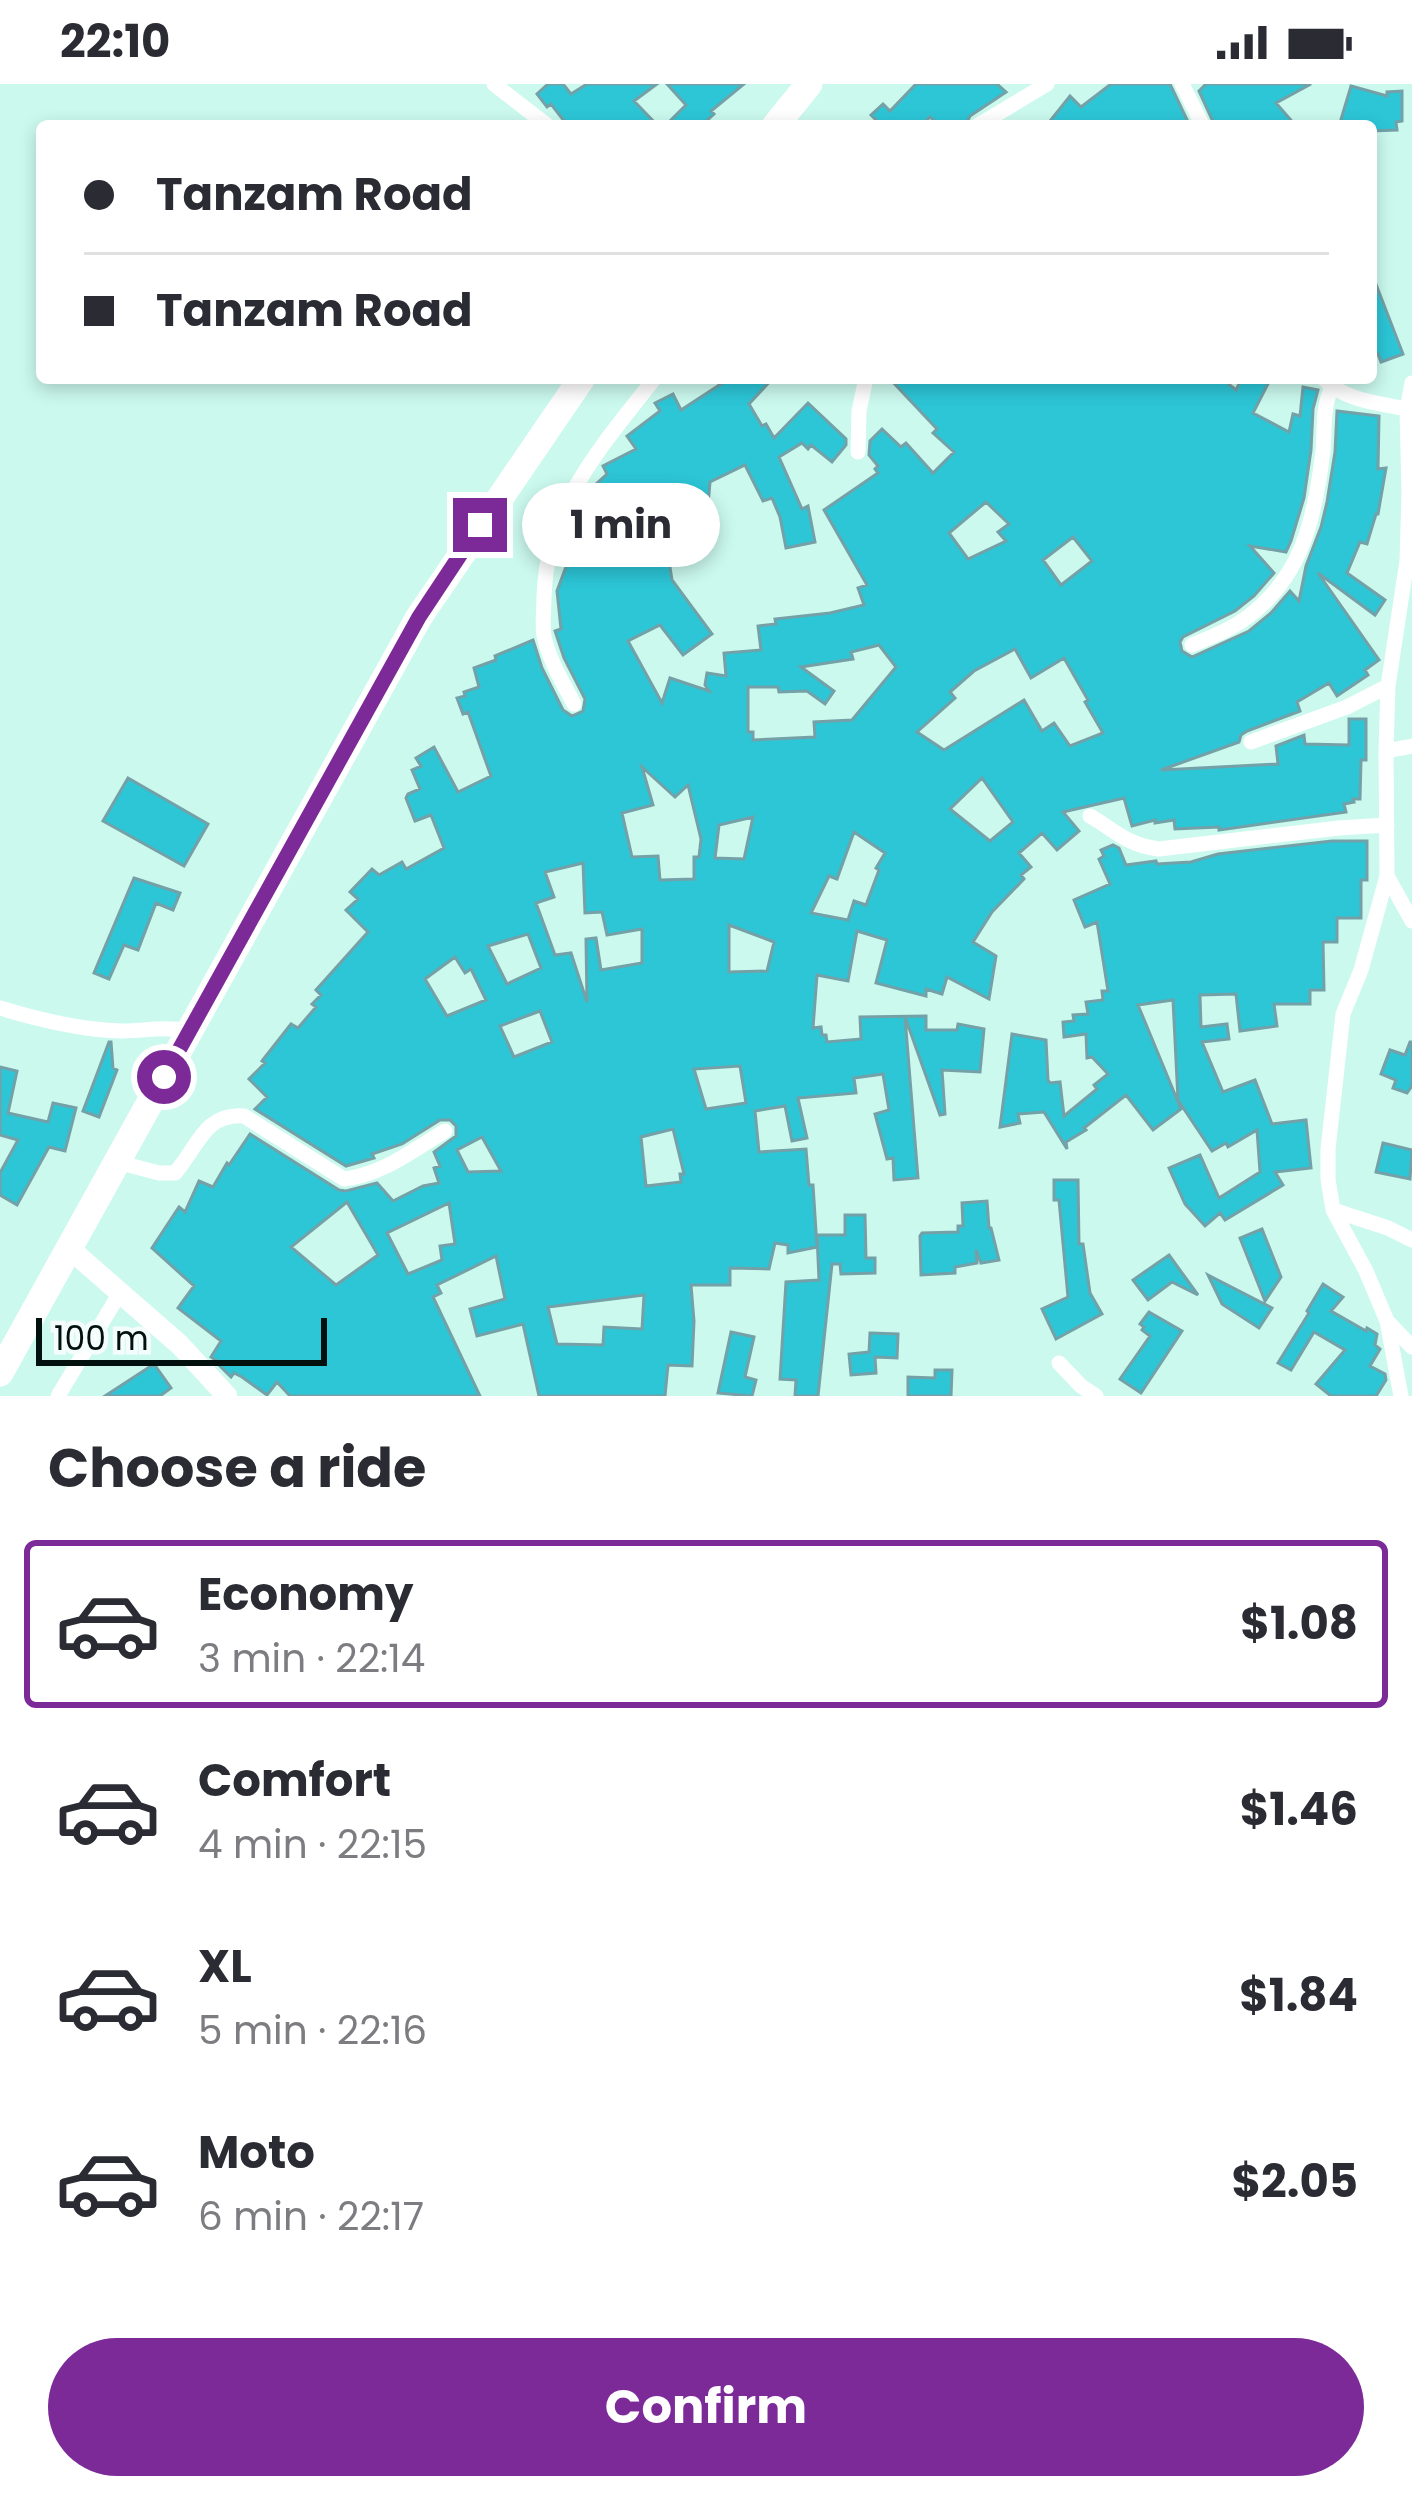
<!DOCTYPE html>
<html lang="en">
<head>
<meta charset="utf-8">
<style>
	:root { --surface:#fff; --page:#f2f2f3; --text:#2b2b33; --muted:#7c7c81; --line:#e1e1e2; --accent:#7d2a99 }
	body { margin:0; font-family:Poppins,sans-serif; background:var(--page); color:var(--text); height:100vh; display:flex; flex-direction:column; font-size:45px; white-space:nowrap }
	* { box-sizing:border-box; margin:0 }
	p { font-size:39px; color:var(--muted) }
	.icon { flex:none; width:66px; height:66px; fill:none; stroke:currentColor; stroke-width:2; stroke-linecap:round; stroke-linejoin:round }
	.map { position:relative; height:1312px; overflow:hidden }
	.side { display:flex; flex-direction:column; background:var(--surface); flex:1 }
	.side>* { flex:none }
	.hud { position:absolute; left:36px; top:36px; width:1341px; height:264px; border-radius:12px; box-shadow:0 6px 18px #0003; display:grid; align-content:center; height:264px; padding:0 48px; background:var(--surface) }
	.scale { position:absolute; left:36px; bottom:30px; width:291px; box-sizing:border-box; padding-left:12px; border:6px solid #02110d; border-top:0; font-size:33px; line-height:42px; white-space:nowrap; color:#02110d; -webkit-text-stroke:9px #f4fdfb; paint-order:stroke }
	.end { position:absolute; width:54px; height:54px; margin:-27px; border:15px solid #7d2a99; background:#fff; box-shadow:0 0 0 6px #fff }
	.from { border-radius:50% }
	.bubble { position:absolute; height:84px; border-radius:42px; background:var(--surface); box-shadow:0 6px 18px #0003; font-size:39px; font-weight:700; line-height:84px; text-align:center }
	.hud b { display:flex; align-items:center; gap:42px; height:114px; font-size:45px }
	.hud b+b { border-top:3px solid var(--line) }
	.hud i { width:30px; height:30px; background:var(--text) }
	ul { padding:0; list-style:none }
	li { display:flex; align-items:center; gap:36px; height:168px; margin:0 24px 18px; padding:0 24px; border:6px solid transparent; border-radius:12px }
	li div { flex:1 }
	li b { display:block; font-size:45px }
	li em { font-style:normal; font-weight:700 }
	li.active { border-color:var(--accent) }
	li>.icon { width:108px; height:108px; stroke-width:1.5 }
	h2 { padding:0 48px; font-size:54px; line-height:144px }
	.cta { display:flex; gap:24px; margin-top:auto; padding:24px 48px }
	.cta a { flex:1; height:138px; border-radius:72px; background:var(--accent); color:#fff; font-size:48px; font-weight:700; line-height:138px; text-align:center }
	.status { display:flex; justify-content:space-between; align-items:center; height:84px; padding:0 60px; background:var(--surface); direction:ltr }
	.status svg { height:33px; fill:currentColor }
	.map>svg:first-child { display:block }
	.building { fill:#2cc6d7; stroke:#73a1a7; stroke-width:3; fill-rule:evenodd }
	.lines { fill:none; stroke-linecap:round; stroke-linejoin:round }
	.street { stroke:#fff; stroke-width:15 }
	.secondary { stroke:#fff; stroke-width:21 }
	.highway { stroke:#fff; stroke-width:27 }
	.route { stroke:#7d2a99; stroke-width:15 }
</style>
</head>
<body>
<div class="status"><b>22:10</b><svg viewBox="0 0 49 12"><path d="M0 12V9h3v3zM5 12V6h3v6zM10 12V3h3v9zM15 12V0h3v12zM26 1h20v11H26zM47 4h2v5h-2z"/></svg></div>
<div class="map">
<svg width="1412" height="1312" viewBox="0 0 1412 1312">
	<rect width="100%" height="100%" fill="#cbf9ee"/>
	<!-- building -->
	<path class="building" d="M 548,0 L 563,0 L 571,10 L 587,0 L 657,0 L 634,17 L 658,42 L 568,42 L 551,20 L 547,23 L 537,10 Z
		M 667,0 L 744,0 L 711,27 L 714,30 L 701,42 L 665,42 L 686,21 Z
		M 916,0 L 997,0 L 1006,8 L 970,32 L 965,42 L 940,42 L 930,33 L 921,42 L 875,42 L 878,38 L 871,31 L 883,20 L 890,27 Z
		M 1111,0 L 1170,0 L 1190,42 L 1046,42 L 1070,12 L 1081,23 Z
		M 1206,0 L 1311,0 L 1276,19 L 1296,42 L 1215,42 L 1199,7 Z
		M 1351,2 L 1387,12 L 1387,8 L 1402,7 L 1402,37 L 1396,38 L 1397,46 L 1371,47 L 1371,42 L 1339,42 Z
		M 1372,190 L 1403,270 L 1381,278 L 1378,270 L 1371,272 Z
		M 730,294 L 773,294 L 749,320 L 762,342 L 766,340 L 774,354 L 808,319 L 846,355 L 846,361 L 832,378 L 811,361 L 808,365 L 802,359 L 779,373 L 802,425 L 808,422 L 815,458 L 786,464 L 780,433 L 772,414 L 763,417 L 745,381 L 710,398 L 706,444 L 704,444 L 701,468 L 667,464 L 672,496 L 712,550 L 683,571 L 660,541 L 628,557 L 662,619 L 670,594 L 709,607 L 705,601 L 707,589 L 726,592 L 724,569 L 761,566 L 758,542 L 776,540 L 775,535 L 830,529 L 864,521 L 858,504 L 867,501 L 824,426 L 878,389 L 875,385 L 878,382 L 869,371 L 870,357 L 882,345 L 901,363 L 906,359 L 933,389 L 954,368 L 933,349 L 937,345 L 889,294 L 1221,294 L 1236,306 L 1242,294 L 1271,294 L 1253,329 L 1289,348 L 1293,330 L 1300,332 L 1303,303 L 1318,306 L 1313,325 L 1311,366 L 1304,414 L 1291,457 L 1286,468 L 1250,462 L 1274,489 L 1254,512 L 1235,527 L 1183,553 L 1180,558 L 1182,567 L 1192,573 L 1249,547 L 1271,529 L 1290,507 L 1299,517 L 1306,482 L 1321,443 L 1327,418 L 1335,368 L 1337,327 L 1379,332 L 1378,385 L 1386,384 L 1378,430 L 1376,430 L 1367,460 L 1360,458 L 1347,489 L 1385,516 L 1375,531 L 1318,489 L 1379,576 L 1365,586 L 1368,591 L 1337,612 L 1329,599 L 1297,618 L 1300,627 L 1247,647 L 1241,651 L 1239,658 L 1161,686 L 1278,680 L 1276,662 L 1304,651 L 1305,660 L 1349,661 L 1349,635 L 1366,635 L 1366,676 L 1361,676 L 1360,715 L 1353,715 L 1354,718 L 1344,720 L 1346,728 L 1219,746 L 1219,743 L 1175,745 L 1174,736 L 1155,739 L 1155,736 L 1132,742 L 1124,714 L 1063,728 L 1079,747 L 1057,766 L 1042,749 L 1019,769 L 1031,783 L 1021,791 L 1024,795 L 992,828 L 973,858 L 996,872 L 989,915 L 947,893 L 942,910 L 926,905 L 926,912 L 876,899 L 887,856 L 857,847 L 848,897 L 817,891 L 813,944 L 821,943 L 822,951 L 826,951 L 827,958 L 861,955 L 860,933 L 926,932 L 926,946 L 957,946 L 958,940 L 984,945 L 980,988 L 942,986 L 945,1030 L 940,1031 L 905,933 L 918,1094 L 894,1096 L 893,1074 L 887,1075 L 875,1030 L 889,1026 L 883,990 L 854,994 L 856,1009 L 798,1014 L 807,1054 L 792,1057 L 785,1022 L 755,1027 L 759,1068 L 806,1065 L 809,1101 L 813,1101 L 817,1163 L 788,1169 L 788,1161 L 775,1159 L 769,1185 L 730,1184 L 730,1201 L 691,1201 L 694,1237 L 692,1282 L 668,1281 L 665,1312 L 539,1312 L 523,1240 L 477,1252 L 470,1225 L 505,1215 L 496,1172 L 437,1201 L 441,1209 L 433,1213 L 480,1312 L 290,1312 L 277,1298 L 267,1311 L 242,1293 L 234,1289 L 231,1293 L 220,1282 L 222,1280 L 211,1273 L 221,1257 L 178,1224 L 194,1202 L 152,1164 L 179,1123 L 185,1128 L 199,1097 L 213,1103 L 227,1079 L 229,1081 L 250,1050 L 339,1106 L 346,1107 L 377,1099 L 393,1117 L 423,1102 L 439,1099 L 434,1084 L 440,1082 L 434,1068 L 456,1052 L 456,1042 L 450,1036 L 440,1036 L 402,1060 L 372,1070 L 374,1074 L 346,1082 L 255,1025 L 267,1013 L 249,995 L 265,979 L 262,977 L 291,940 L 298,944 L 316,923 L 312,920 L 321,911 L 316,906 L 368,848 L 346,826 L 358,815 L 350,808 L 372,785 L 379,791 L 402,778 L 406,785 L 444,764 L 431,731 L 415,737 L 406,714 L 408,710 L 420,705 L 412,686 L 421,682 L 416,674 L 434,663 L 458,708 L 491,692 L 468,628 L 463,630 L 457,614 L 465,612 L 464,608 L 479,603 L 474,584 L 496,576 L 495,572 L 533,556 L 542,584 L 563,626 L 572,632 L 583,627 L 585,615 L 564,574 L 555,547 L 561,545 L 557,507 L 573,464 L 564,461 L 570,443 L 590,417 L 585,412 L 586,409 L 607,390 L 603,382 L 636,365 L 627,352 L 660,327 L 655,319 L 673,310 L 681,326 ZM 986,418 L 1009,440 L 998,448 L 1006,457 L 968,475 L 949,449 ZM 1073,453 L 1092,477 L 1061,501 L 1043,476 ZM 879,561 L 896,583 L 852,636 L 814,638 L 815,653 L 753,656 L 753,648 L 748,648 L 748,603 L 778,603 L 779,608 L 807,607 L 825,620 L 834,607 L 801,583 L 853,575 L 851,568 ZM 1015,565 L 1031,594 L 1064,574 L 1088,616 L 1085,618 L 1103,649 L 1070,662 L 1054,639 L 1042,647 L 1024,616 L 944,666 L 917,648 L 955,614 L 950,608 L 974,587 ZM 642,683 L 675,713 L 688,701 L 701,755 L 699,773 L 694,773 L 694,795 L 660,796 L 658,772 L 632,773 L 622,729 L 653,721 ZM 982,694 L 1013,738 L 990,757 L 950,725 ZM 753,733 L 744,775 L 715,774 L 719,741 ZM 854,748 L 885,769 L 876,784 L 879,786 L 866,821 L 854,817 L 848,836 L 811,829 L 829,792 L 837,795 ZM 583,779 L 585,829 L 602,828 L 607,851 L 642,845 L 642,879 L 601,886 L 596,854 L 586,855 L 587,918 L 571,869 L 555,871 L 536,819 L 554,813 L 545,788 ZM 729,841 L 774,858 L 767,887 L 729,888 ZM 528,850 L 541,884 L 507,900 L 488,862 ZM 455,873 L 465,889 L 471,885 L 486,916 L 447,932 L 425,895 ZM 540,927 L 552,958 L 514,973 L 500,942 ZM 740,982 L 746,1019 L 706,1025 L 694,985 ZM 673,1045 L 684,1090 L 680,1090 L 681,1098 L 646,1102 L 641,1053 ZM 482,1053 L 501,1087 L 468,1088 L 457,1066 ZM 347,1118 L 378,1171 L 336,1201 L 291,1163 ZM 449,1119 L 455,1160 L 440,1162 L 442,1176 L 408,1190 L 387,1149 ZM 644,1211 L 642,1245 L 604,1243 L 603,1261 L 557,1260 L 548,1223 Z
		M 128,694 L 208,740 L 184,782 L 103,737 Z
		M 1332,757 L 1367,757 L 1367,796 L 1361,796 L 1361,834 L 1337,834 L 1337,858 L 1323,858 L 1324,906 L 1310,906 L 1310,920 L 1274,920 L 1277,942 L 1240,947 L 1236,910 L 1200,911 L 1201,943 L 1227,940 L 1229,955 L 1202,958 L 1223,1008 L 1255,996 L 1272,1040 L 1306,1036 L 1311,1084 L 1275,1088 L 1283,1101 L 1225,1136 L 1220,1129 L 1205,1142 L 1185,1120 L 1169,1084 L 1200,1071 L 1219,1114 L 1260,1088 L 1257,1046 L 1228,1063 L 1226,1059 L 1212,1067 L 1178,1016 L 1173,916 L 1138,921 L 1181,1025 L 1153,1046 L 1126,1011 L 1084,1044 L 1086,1046 L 1066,1058 L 1067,1065 L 1044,1028 L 1018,1030 L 1020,1039 L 1000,1043 L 1012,950 L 1046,956 L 1048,996 L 1050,999 L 1060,998 L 1064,1032 L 1097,1005 L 1094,1001 L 1108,990 L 1092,973 L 1087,974 L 1086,950 L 1064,953 L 1063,938 L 1074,937 L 1073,931 L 1088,930 L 1086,918 L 1103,916 L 1102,907 L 1108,907 L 1097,838 L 1085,843 L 1074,816 L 1110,800 L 1099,775 L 1104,772 L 1101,766 L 1113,761 L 1119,764 L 1126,781 L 1156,777 L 1157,780 L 1191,778 L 1218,770 Z
		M 134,794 L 180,809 L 173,826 L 156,819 L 138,866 L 124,861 L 109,895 L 94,889 Z
		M 109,958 L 111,958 L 113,984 L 117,986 L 99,1033 L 83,1027 Z
		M 1410,958 L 1412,958 L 1412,1002 L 1407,1009 L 1393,1004 L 1396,996 L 1381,990 L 1390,966 L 1405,971 Z
		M 0,983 L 17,987 L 8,1029 L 48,1038 L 53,1019 L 76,1024 L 65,1067 L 49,1063 L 17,1121 L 0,1111 L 0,1089 L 18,1056 L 0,1051 Z
		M 1383,1059 L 1412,1066 L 1410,1095 L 1376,1088 Z
		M 1054,1096 L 1078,1096 L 1079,1160 L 1083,1160 L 1090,1209 L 1102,1230 L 1056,1255 L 1042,1225 L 1068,1213 L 1059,1116 L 1054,1116 Z
		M 987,1117 L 989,1144 L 991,1144 L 999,1176 L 981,1179 L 976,1166 L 977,1179 L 955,1183 L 955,1189 L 921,1191 L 920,1152 L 922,1149 L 958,1148 L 958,1142 L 963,1142 L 962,1119 Z
		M 845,1131 L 865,1131 L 866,1174 L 875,1174 L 875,1189 L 841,1190 L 840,1180 L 832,1180 L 818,1312 L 795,1312 L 796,1296 L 780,1295 L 786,1198 L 819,1196 L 817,1151 L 845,1151 Z
		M 1262,1145 L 1281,1193 L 1265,1217 L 1240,1154 Z
		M 1169,1171 L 1198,1211 L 1172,1198 L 1148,1216 L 1133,1196 Z
		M 1208,1191 L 1272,1224 L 1259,1244 L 1222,1220 Z
		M 1323,1200 L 1343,1213 L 1331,1227 L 1366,1247 L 1367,1244 L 1377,1250 L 1375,1261 L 1380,1265 L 1370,1282 L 1385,1290 L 1386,1296 L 1376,1312 L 1331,1312 L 1316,1300 L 1345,1266 L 1314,1248 L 1291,1286 L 1278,1279 L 1309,1229 L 1307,1227 Z
		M 1149,1228 L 1182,1247 L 1141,1309 L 1120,1295 L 1150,1252 L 1142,1246 L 1144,1243 L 1140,1240 Z
		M 731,1248 L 754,1253 L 745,1293 L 756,1296 L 752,1312 L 718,1309 Z
		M 870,1249 L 898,1250 L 897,1274 L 875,1273 L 876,1289 L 851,1291 L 849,1270 L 869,1268 Z
		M 154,1280 L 171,1304 L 160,1312 L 105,1312 Z
		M 935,1286 L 952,1286 L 951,1312 L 908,1312 L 908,1293 L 935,1294 Z"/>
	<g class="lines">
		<!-- street -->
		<path class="street" d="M 494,0 L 548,42
			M 1182,0 L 1203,42
			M 977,42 L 1047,0
			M 1323,294 C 1345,317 1377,319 1407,325
			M 1412,299 L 1407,325 L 1409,410 L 1407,477 L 1388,602 L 1386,667 L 1387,792 L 1412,837
			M 858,368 L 859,327 L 866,294
			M 1192,561 C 1208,554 1228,547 1242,537 C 1302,496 1315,434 1323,367 C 1325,345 1322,323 1332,304
			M 574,620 C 563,599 549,576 544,552 C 542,540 544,526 544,514 C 546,422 601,363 655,294
			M 1251,658 L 1347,623 L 1388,602
			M 1386,667 L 1412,662
			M 1090,732 C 1116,747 1127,761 1159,765 L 1339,744 L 1387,741
			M 1387,792 L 1361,886 L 1343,930 L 1328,1065 L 1328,1095 L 1333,1126 L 1366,1187 L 1387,1237 L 1401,1312
			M 0,924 C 39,936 80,946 122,947 C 145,947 165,942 188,947
			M 117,1078 L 159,1089 L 175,1089 C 198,1063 204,1029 244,1032 L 344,1095 C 382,1091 413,1066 445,1047
			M 1333,1126 L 1388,1144 L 1412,1156
			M 1389,1239 L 1412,1263
			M 1059,1279 L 1081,1302 L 1096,1312
			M 58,1312 L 121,1207"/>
		<!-- secondary -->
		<path class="secondary" d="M 70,1165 L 180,1261 L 227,1312"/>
		<!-- highway -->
		<path class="highway" d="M 775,42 L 809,0
			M 0,1289 L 419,533 L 582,294"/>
	</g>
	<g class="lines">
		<!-- route -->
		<path class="route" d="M 164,993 L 419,533 L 480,441"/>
	</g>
</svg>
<div class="scale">100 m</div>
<i class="end from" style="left:164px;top:993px"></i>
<i class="end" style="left:480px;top:441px"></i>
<div class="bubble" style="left:522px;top:399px;width:198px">1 min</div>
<div class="hud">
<b><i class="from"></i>Tanzam Road</b>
<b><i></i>Tanzam Road</b>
</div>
</div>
<section class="side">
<h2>Choose a ride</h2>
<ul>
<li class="active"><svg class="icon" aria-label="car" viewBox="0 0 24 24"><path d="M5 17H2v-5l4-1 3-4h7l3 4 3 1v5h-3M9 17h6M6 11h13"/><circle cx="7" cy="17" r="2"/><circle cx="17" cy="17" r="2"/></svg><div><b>Economy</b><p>3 min · 22:14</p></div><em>$1.08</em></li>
<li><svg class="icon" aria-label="car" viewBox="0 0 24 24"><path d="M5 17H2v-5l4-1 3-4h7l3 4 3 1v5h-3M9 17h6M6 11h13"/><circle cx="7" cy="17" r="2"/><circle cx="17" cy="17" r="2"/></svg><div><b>Comfort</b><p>4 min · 22:15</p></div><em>$1.46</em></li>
<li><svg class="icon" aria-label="car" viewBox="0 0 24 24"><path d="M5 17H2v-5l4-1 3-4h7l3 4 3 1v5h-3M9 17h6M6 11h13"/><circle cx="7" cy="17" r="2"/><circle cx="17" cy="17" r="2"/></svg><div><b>XL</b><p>5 min · 22:16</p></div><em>$1.84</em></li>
<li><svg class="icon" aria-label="car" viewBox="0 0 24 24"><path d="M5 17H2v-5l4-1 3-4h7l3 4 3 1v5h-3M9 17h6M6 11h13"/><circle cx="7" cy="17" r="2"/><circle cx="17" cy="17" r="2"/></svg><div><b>Moto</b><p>6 min · 22:17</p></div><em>$2.05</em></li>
</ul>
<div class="cta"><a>Confirm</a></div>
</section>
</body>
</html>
